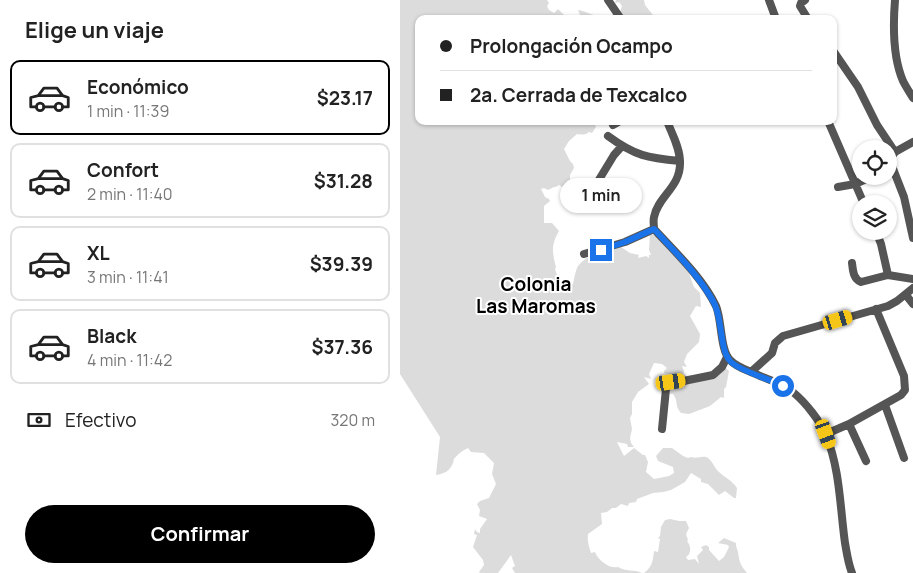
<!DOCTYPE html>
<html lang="es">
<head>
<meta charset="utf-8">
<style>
	:root { --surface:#fff; --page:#f6f6f6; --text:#222; --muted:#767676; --line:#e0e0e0; --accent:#000 }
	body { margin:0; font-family:Manrope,sans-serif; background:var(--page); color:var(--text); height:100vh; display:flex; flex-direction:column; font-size:19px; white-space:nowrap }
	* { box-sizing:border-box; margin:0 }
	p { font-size:16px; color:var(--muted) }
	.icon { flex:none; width:28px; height:28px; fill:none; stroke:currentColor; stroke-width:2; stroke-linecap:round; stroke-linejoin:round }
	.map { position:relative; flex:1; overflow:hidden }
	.sheet { display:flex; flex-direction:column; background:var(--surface); width:400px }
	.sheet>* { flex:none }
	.guide { position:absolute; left:15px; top:15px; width:422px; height:110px; border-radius:10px; box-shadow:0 1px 4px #0004; display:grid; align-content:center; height:110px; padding:0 25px; background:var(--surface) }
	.buttons { position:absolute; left:452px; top:140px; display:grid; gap:10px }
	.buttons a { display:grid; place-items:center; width:45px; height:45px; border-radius:50%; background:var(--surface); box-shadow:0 1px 4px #0004; font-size:25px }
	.end { position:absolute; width:22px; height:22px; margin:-11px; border:6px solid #1a73e8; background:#fff; box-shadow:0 0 0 2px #fff }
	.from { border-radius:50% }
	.bubble { position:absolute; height:35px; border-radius:18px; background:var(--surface); box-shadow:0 1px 4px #0004; font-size:16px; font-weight:700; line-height:35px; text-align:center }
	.car { position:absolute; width:15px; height:30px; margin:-15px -8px; border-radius:6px; box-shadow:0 0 4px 1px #0007; background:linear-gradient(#f5c518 24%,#345 0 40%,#f5c518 0 76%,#345 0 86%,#f5c518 0) }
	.guide b { display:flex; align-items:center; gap:18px; height:48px; font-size:19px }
	.guide b+b { border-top:1px solid var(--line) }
	.guide i { width:12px; height:12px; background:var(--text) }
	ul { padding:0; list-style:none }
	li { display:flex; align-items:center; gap:15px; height:75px; margin:0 10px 8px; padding:0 15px; border:2px solid var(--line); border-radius:10px }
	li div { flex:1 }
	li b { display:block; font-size:19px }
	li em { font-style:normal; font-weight:700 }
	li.current { border-color:var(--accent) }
	li>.icon { width:45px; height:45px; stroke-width:1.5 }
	h2 { padding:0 25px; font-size:22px; line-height:60px }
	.pay { display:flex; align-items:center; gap:12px; height:55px; padding:0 25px; font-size:19px }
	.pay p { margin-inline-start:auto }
	.primary-button { display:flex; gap:10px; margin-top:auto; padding:10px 25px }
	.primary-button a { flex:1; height:58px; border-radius:30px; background:var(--accent); color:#fff; font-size:20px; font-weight:700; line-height:58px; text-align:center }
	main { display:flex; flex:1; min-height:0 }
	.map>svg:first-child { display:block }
	.green { fill:#dcdcdc }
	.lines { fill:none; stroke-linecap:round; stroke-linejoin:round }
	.minor { stroke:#555; stroke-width:8 }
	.route { stroke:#1a73e8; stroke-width:6 }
	.labels { text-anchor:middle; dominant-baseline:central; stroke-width:4; stroke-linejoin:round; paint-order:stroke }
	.neighbourhood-label { font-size:19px; font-weight:bold; fill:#000; stroke:#fff }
</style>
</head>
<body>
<main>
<section class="sheet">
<h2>Elige un viaje</h2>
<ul>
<li class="current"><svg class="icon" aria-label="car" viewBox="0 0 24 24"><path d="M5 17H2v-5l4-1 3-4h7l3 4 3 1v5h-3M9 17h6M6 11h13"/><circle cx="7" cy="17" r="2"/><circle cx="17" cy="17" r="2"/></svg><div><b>Económico</b><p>1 min · 11:39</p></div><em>$23.17</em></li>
<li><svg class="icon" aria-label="car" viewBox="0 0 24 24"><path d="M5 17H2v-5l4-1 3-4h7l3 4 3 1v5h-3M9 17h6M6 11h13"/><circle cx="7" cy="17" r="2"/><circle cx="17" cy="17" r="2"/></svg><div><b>Confort</b><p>2 min · 11:40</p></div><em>$31.28</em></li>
<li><svg class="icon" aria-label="car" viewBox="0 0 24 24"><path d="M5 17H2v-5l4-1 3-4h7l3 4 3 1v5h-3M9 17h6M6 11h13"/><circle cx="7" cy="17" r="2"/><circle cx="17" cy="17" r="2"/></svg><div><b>XL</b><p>3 min · 11:41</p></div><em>$39.39</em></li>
<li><svg class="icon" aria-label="car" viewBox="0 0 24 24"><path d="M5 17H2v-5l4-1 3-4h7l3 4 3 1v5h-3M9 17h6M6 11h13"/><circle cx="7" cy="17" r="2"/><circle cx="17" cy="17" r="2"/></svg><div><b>Black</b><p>4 min · 11:42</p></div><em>$37.36</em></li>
</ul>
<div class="pay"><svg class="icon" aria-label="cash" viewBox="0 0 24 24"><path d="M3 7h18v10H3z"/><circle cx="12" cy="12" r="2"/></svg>Efectivo<p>320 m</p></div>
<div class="primary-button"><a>Confirmar</a></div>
</section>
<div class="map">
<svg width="513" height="573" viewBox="0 0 513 573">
	<rect width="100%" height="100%" fill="#fff"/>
	<!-- green -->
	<path class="green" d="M 0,0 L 147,0 L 149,3 L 147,6 L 149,10 L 154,13 L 158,9 L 168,19 L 19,19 L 19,121 L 193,121 L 196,127 L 192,133 L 189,132 C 186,135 181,135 177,134 L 169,141 L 164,149 L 170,161 L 173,164 L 174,168 L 170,175 L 170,185 L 173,184 L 175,186 L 181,188 L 180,193 L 175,192 L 172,189 L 171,192 L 172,193 L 170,196 L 167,190 L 159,185 L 156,187 L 154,187 L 148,190 L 144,188 L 141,189 L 145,197 L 149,199 L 150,201 L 144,206 L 144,223 L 152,223 L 159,231 C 151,245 152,252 156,267 L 155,269 L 159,281 L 166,286 L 173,284 C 174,279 175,273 177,268 C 181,259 205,247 215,243 L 230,253 L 239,255 L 238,258 L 246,256 L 249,258 L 249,255 L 251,255 L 249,250 L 250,235 L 254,235 L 260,238 L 287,268 L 294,287 L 300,293 L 301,307 L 296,306 L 290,316 L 300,334 L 299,342 L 287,354 L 284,362 L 287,367 L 282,366 L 284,371 L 283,374 L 286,376 L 297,375 L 318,376 L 326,368 L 329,371 L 326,387 L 324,389 L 324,398 L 321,397 L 310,406 L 289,414 L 281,413 C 274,405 279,402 273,394 L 270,394 C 267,385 264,383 269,374 L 264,373 L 264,371 L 267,368 L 262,364 L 254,363 L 249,374 L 251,379 L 244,377 L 249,384 L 238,392 L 232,402 L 232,414 L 230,418 L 232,429 L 230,438 L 231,443 L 234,447 L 228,447 L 227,444 L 217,442 L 224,456 L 234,448 L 243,455 L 245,455 L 248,462 L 246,472 L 254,479 L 269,476 L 274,473 L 273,467 L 258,461 L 256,456 L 263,448 L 272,448 L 283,456 L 288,458 L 291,457 C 296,459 301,456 306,457 C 312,459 314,468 319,472 C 325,478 332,480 337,488 L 336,498 L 334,498 L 325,491 L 319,495 L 308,484 L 301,482 L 301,479 L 291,473 L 285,482 L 271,490 L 263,492 L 253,493 L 237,499 L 236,502 L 229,503 L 228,506 L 221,504 L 216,508 L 212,508 L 207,512 L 201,513 L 202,524 L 188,534 C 187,541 189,547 191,553 L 195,552 C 198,560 209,569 218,567 C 226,572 234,569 242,573 L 115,573 L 112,568 L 115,566 L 111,555 L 98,573 L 80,573 L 79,572 L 84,565 L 83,560 L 73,547 L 77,535 L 74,534 L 75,529 L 77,532 L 80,533 L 80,529 L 87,519 L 79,516 L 80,510 L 77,504 L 80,501 L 89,498 L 96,484 L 92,474 L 94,463 L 84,453 L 71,452 L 68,448 C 63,450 57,455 54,459 C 53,460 54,462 53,463 C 50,471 44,474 36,475 L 40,437 L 0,374 Z
		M 216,0 L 244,0 L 245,5 L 256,19 L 177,19 L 180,15 L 178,10 C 186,11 195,17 204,17 C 208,17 215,13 220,12 L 222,6 L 219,2 L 215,3 Z
		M 270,519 L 279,521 L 286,521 L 289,528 L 286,534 L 288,540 L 287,541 C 291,546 292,553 286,557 L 288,560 L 295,559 L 299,564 L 297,556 L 303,550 L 301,547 L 306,545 L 309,547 L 309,550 L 319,561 L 324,557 L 329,547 L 328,545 L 318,543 L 324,538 L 336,543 L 336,546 C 339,553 338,555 340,562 C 341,566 344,569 347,573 L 244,573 C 252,567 253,561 254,551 L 258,552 L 260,539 L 258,538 L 260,536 L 261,527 L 265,520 Z"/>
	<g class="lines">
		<!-- minor -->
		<path class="minor" d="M 208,0 L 221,19
			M 369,0 L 376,19
			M 405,0 L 401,3 L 400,6 L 408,19
			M 495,0 C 493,25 493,58 503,81 C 506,87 510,93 513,98
			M 434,52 L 458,87 L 477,125 L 495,152
			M 267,121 C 272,134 280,148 280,162 C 281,187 258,196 254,217 C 253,221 254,225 254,229 C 275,252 302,277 316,306 C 322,320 320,350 330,360 C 337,368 350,371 360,376 C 371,380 384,385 394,393 C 406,403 420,421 426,435 C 440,469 440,507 445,543 C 447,554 448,563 452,573
			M 428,121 L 464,204
			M 213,125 L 220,121
			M 208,136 C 235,156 248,158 280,161
			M 492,156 L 495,152 L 513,142
			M 490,161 L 504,197 L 513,238
			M 438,187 L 455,184 L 473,176
			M 186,201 L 214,155 L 222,146
			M 476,231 L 481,244 L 488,275
			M 184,254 L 225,242 L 254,229
			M 452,263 C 453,270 453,279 461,282 L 488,275 L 513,279
			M 506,295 L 513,304
			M 351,372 L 372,353 L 375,343 L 383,336 L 488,306 L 497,301 L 513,288
			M 485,405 L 504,458
			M 449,424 L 466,461
			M 262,429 L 266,389 L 269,384 L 313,375 L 322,367 L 327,357
			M 426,434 L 449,424 L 501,395 L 505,390 L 504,376 L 476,309"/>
	</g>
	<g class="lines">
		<!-- route -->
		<path class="route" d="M 201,250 L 225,242 L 254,229 C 275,252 299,275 314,303 C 323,319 319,350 331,362 C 340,371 370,379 383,386"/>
	</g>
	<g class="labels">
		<!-- neighbourhood labels -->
		<g class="neighbourhood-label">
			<text x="136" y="284">Colonia<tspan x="136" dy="22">Las Maromas</tspan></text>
		</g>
	</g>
</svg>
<div class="buttons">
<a><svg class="icon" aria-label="locate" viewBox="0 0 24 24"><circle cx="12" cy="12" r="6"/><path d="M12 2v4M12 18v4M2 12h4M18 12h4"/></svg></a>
<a><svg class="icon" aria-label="layers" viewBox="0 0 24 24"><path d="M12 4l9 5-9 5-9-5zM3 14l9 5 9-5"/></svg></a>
</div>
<i class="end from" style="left:383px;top:386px"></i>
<i class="end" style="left:201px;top:250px"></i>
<div class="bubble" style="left:160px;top:178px;width:82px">1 min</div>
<i class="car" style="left:438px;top:320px;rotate:73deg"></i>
<i class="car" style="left:271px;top:382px;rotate:82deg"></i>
<i class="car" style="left:426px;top:434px;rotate:160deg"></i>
<div class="guide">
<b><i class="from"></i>Prolongación Ocampo</b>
<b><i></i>2a. Cerrada de Texcalco</b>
</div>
</div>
</main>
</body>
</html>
